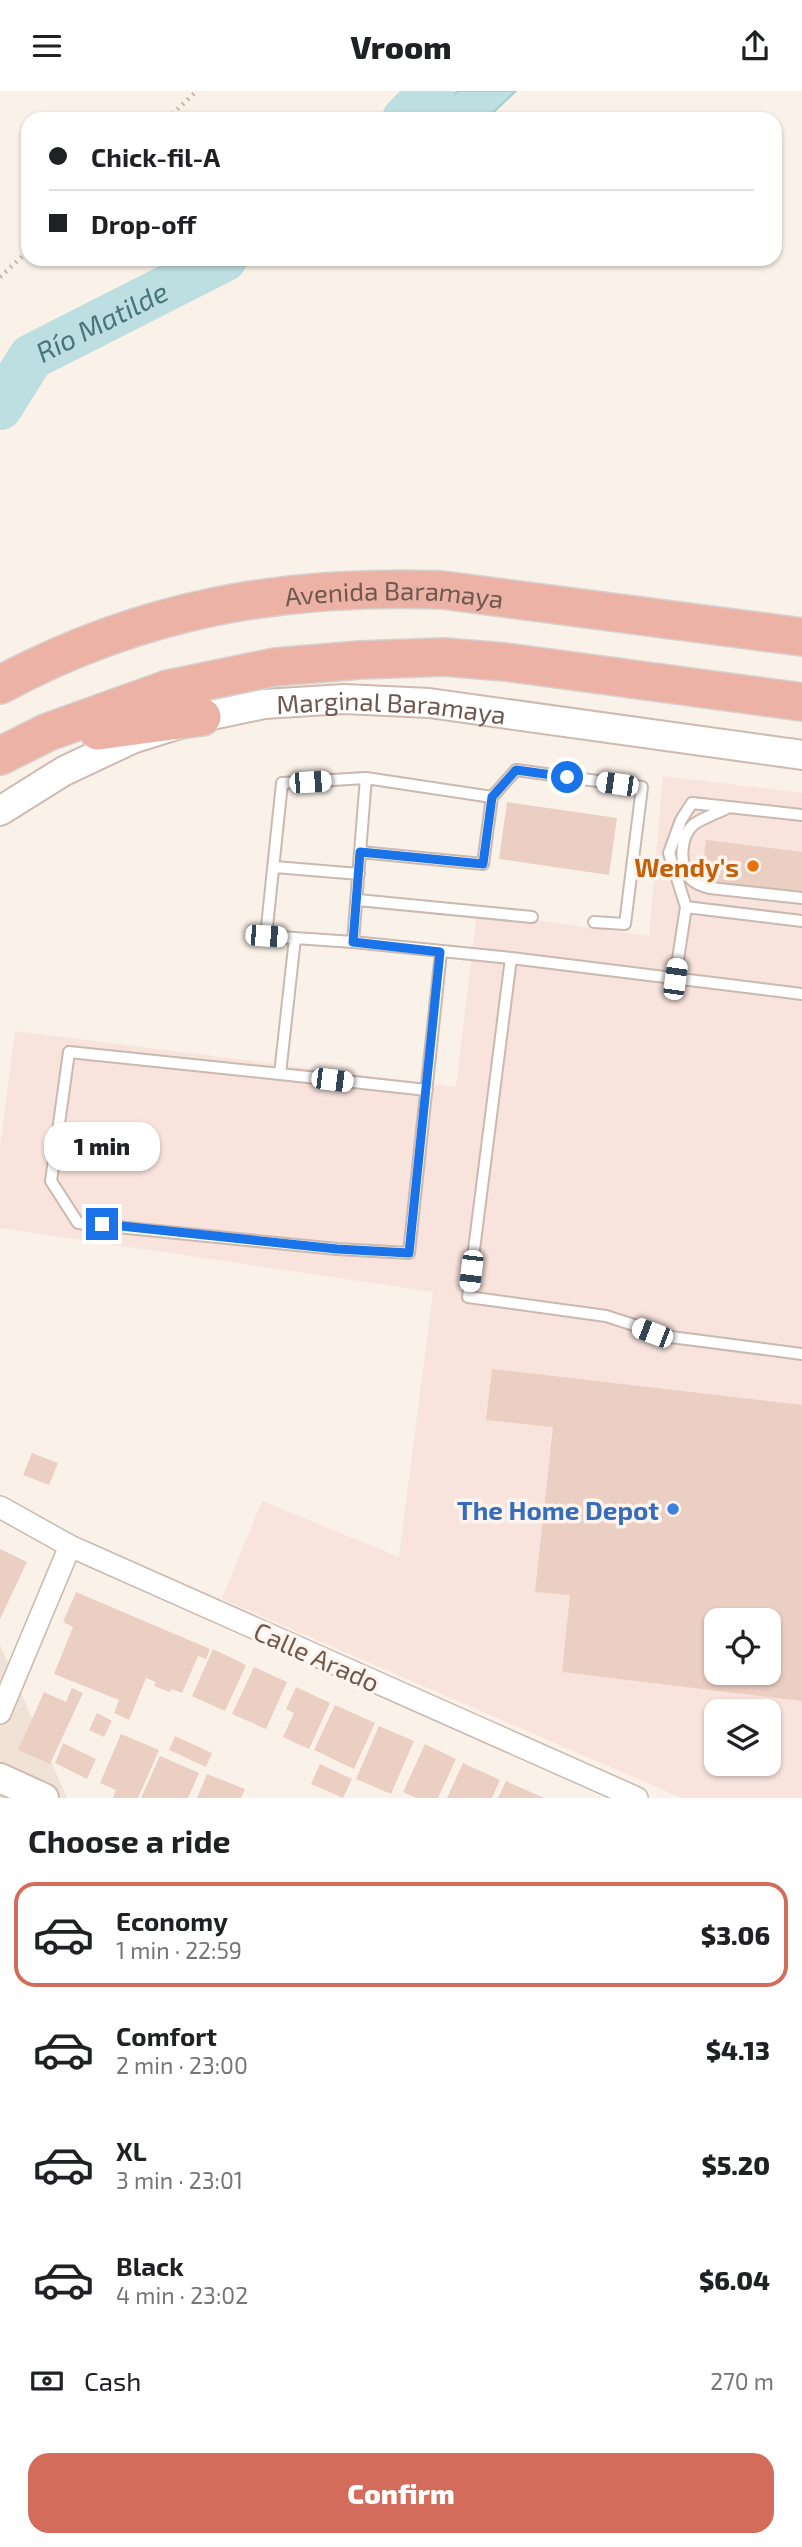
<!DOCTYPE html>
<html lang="en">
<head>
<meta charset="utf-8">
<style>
	:root { --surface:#fff; --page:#f2f2f2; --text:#202124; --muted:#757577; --line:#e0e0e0; --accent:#d46c5c }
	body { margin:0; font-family:"Exo 2",sans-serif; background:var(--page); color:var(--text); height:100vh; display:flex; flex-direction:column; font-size:26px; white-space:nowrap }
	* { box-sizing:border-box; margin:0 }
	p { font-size:23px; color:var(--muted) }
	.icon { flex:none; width:38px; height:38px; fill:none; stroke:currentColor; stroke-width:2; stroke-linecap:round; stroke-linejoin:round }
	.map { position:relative; height:1707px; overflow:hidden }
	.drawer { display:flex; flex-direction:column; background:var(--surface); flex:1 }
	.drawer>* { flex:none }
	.hud { position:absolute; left:21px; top:21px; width:761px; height:154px; border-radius:21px; box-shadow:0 2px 5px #0004; display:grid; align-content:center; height:154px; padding:0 28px; background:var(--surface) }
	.buttons { position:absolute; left:704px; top:1517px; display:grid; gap:14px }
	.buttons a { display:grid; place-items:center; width:77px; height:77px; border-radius:14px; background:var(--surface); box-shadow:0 2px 5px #0004; font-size:35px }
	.end { position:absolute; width:32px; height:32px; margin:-16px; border:9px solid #1a73e8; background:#fff; box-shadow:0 0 0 4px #fff }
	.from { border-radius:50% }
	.bubble { position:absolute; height:49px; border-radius:21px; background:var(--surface); box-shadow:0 2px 5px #0004; font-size:23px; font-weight:800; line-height:49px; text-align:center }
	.car { position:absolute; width:21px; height:42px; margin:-21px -10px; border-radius:9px; box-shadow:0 0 5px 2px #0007; background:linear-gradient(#fff 24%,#345 0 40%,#fff 0 76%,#345 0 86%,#fff 0) }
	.hud b { display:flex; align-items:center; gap:24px; height:66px; font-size:26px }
	.hud b+b { border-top:2px solid var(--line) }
	.hud i { width:18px; height:18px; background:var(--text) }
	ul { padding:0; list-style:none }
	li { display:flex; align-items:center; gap:21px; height:105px; margin:0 14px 10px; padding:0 14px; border:4px solid transparent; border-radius:21px }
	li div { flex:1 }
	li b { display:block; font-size:26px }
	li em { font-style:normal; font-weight:800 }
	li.on { border-color:var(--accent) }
	li>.icon { width:63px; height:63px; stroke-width:1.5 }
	h2 { padding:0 28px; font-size:32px; line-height:84px }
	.pay { display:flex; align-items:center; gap:18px; height:77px; padding:0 28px; font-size:26px }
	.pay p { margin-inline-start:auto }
	.action { display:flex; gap:14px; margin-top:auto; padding:14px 28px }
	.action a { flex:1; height:80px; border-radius:21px; background:var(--accent); color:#fff; font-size:28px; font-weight:800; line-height:80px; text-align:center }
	header { display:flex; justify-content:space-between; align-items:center; height:91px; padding:0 28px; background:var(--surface); font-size:32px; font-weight:800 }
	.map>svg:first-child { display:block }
	.residential { fill:#f0e2d7 }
	.commercial { fill:#f8e3dd; fill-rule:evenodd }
	.water { fill:#bedfe1; stroke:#a6ced1; stroke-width:2 }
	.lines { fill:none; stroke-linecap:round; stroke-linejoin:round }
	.river { stroke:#bedfe1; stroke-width:46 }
	.building { fill:#eccfc3; fill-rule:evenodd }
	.lane-casing { stroke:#cab9af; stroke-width:14 }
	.street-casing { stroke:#cab9af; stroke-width:24 }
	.secondary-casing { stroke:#cebab0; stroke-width:32 }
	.highway-casing { stroke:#d7d0ce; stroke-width:40 }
	.path { stroke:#d0b3a6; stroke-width:4.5; stroke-dasharray:2 5; stroke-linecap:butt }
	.lane { stroke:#fff; stroke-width:10 }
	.street { stroke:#fff; stroke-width:21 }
	.secondary { stroke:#fff; stroke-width:28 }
	.highway { stroke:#ecb2a6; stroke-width:37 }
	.route { stroke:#1a73e8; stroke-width:9 }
	.food-dot { fill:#e8710a; stroke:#fdf5ed; stroke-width:2.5 }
	.shop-dot { fill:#3f7fe0; stroke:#fdf5ed; stroke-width:2.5 }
	.labels { text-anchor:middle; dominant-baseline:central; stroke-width:7; stroke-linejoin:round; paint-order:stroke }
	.street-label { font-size:26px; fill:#70584f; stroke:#fdf5ed }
	.food-label { font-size:26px; font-weight:bold; fill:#c56008; stroke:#fdf5ed; text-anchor:end }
	.shop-label { font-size:26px; font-weight:bold; fill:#366cbe; stroke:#fdf5ed; text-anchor:end }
	.water-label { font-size:28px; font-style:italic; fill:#48767a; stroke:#fdf5ed }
</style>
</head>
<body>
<header><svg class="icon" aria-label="menu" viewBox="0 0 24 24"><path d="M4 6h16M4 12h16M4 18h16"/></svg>Vroom<svg class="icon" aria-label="share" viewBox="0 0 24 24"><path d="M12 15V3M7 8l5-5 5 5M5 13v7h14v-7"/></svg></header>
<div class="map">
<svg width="802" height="1707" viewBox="0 0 802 1707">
	<rect width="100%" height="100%" fill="#faf1e8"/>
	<!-- residential -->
	<path class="residential" d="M 0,1554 L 67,1707 L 0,1707 Z"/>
	<!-- commercial -->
	<path class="commercial" d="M 663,685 L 802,702 L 802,1707 L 682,1707 L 222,1508 L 262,1410 L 399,1466 L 433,1201 L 0,1137 L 0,1057 L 15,940 L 456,996 L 477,821 L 649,845 ZM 716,1530 L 768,1530 L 768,1582 L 716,1582 ZM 716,1620 L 768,1620 L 768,1673 L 716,1673 Z"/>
	<!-- water -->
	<path class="water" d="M 458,0 L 516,0 L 486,28 L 428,28 Z"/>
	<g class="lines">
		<!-- river -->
		<g class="river">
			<path d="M 405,28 L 432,0"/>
			<path id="s1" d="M 0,316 L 31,266 L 224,168"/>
		</g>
	</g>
	<!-- building -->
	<path class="building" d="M 507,711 L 617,727 L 609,784 L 499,768 Z
		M 706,749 L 802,761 L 802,802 L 701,789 Z
		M 492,1278 L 802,1314 L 802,1610 L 562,1581 L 570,1504 L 535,1501 L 553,1336 L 486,1329 ZM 716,1530 L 768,1530 L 768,1582 L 716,1582 Z
		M 32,1362 L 58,1372 L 49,1394 L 23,1384 Z
		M 0,1458 L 27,1471 L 0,1528 Z
		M 76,1501 L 210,1558 L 206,1568 L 198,1565 L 182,1602 L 171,1598 L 170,1601 L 154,1595 L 156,1591 L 146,1587 L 129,1629 L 114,1622 L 119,1609 L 54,1583 L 73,1536 L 63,1531 Z
		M 213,1558 L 246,1574 L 225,1620 L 192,1605 Z
		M 254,1576 L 287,1591 L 266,1638 L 232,1623 Z
		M 296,1596 L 330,1612 L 309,1658 L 283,1646 L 294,1622 L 286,1618 Z
		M 72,1597 L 83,1602 L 50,1673 L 18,1659 L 44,1601 L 66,1611 Z
		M 335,1614 L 375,1632 L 354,1678 L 314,1659 Z
		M 97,1622 L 112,1630 L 104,1646 L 89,1639 Z
		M 379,1635 L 414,1650 L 391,1703 L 356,1688 Z
		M 121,1643 L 159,1659 L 138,1707 L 113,1707 L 116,1699 L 100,1692 Z
		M 175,1645 L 212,1662 L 206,1676 L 169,1659 Z
		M 63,1652 L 96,1668 L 87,1688 L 55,1672 Z
		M 425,1653 L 456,1668 L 438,1707 L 416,1707 L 403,1701 Z
		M 160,1665 L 199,1682 L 188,1707 L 141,1707 Z
		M 463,1672 L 500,1689 L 492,1707 L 447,1707 Z
		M 320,1673 L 352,1688 L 343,1707 L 311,1693 Z
		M 207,1683 L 245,1698 L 241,1707 L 197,1707 Z
		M 506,1690 L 544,1707 L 498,1707 Z"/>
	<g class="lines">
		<!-- lane casing -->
		<g class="lane-casing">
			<path id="lane" d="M 492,706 L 516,679 L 642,696 L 625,833 L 594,831
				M 729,716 C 718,722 702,727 693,734 C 680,746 679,774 690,787 C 695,793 703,795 710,797 L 802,807
				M 360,761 L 366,687 L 492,706 L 483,773 L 360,761 L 353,851 L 511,867
				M 275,776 L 359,783
				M 358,809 L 532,826
				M 686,816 L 669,762 L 681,729 L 692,712 L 802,724
				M 295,847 L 280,983 L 69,961 L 51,1090 L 78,1132 L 337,1158 L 409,1162 L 441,861
				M 353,851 L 266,845 L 282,692 L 366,687
				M 675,888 L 686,816 L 802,830
				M 802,903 L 511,867 L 468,1206 L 606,1225 L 671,1246 L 802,1263
				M 280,983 L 427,999"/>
		</g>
		<!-- street casing -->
		<g class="street-casing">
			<path id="street" d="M 0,1416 L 70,1455 L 637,1707
				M 0,1622 L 70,1455"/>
		</g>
		<!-- secondary casing -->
		<g class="secondary-casing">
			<g id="secondary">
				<path id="s2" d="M 0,720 L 64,680 L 132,648 L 202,626 L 264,613 L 344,608 L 429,612 L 802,664"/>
				<path d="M 0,1687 L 44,1707"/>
			</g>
		</g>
		<!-- highway casing -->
		<g class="highway-casing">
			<g id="highway">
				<path id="s3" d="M 0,594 C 141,518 283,493 442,499 L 802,546"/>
				<path d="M 98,640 L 202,626"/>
				<path d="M 0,665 L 48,641 L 168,598 L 275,576 L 360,569 L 444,566 L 505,571 L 802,611"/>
			</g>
		</g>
		<!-- path -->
		<path class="path" d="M 167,28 L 197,0
			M 0,186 L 28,160"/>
		<!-- lane -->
		<use href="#lane" class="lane"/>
		<!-- street -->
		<use href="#street" class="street"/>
		<!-- secondary -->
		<use href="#secondary" class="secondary"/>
		<!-- highway -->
		<use href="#highway" class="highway"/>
	</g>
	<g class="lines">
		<!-- route -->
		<path class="route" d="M 102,1133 L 337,1158 L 409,1162 L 440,861 L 353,851 L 360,761 L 483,773 L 492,706 L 516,679 L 567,686"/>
	</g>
	<!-- markers -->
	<circle class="food-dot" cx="753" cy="775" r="7"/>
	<circle class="shop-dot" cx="673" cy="1418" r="7"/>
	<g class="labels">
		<!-- street labels -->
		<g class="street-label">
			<text stroke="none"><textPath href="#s3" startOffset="410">Avenida Baramaya</textPath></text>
			<text stroke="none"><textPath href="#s2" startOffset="415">Marginal Baramaya</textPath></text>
			<text transform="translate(317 1565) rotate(24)">Calle Arado</text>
		</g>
		<!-- food labels -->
		<g class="food-label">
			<text x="739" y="775">Wendy's</text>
		</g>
		<!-- shop labels -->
		<g class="shop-label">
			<text x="659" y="1418">The Home Depot</text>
		</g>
		<!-- water labels -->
		<g class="water-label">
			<text stroke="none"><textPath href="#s1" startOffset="138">Río Matilde</textPath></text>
		</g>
	</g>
</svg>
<div class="buttons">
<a><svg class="icon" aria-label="locate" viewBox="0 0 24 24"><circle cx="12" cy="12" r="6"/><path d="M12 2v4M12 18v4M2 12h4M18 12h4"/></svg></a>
<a><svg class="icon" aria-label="layers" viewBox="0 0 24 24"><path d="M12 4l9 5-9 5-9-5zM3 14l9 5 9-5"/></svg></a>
</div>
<i class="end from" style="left:567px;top:686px"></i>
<i class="end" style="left:102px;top:1133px"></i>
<div class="bubble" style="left:44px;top:1031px;width:116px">1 min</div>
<i class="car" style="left:310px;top:691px;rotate:86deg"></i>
<i class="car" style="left:617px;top:693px;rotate:278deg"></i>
<i class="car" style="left:266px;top:845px;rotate:94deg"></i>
<i class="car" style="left:675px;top:888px;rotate:8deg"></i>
<i class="car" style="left:332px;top:989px;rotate:97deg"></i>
<i class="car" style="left:471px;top:1180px;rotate:187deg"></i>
<i class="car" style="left:652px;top:1242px;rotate:291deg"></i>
<div class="hud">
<b><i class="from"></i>Chick-fil-A</b>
<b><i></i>Drop-off</b>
</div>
</div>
<section class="drawer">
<h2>Choose a ride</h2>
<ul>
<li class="on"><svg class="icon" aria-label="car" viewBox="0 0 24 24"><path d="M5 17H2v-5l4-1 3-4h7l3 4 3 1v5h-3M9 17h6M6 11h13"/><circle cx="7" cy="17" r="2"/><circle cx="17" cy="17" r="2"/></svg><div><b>Economy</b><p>1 min · 22:59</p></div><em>$3.06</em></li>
<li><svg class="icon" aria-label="car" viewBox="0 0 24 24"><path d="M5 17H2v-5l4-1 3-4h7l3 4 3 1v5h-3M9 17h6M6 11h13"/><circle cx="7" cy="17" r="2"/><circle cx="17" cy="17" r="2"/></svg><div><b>Comfort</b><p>2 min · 23:00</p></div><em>$4.13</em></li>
<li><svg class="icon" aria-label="car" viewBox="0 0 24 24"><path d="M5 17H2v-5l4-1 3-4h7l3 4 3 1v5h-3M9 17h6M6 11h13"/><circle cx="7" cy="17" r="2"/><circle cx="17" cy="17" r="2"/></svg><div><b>XL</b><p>3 min · 23:01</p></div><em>$5.20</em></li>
<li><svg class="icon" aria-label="car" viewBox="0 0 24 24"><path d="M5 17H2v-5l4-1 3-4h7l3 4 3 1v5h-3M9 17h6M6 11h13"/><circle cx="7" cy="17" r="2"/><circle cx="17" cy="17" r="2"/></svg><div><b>Black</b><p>4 min · 23:02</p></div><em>$6.04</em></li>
</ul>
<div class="pay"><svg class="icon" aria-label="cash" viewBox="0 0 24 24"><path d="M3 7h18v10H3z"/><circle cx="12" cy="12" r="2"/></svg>Cash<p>270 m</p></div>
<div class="action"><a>Confirm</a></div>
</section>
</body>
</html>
